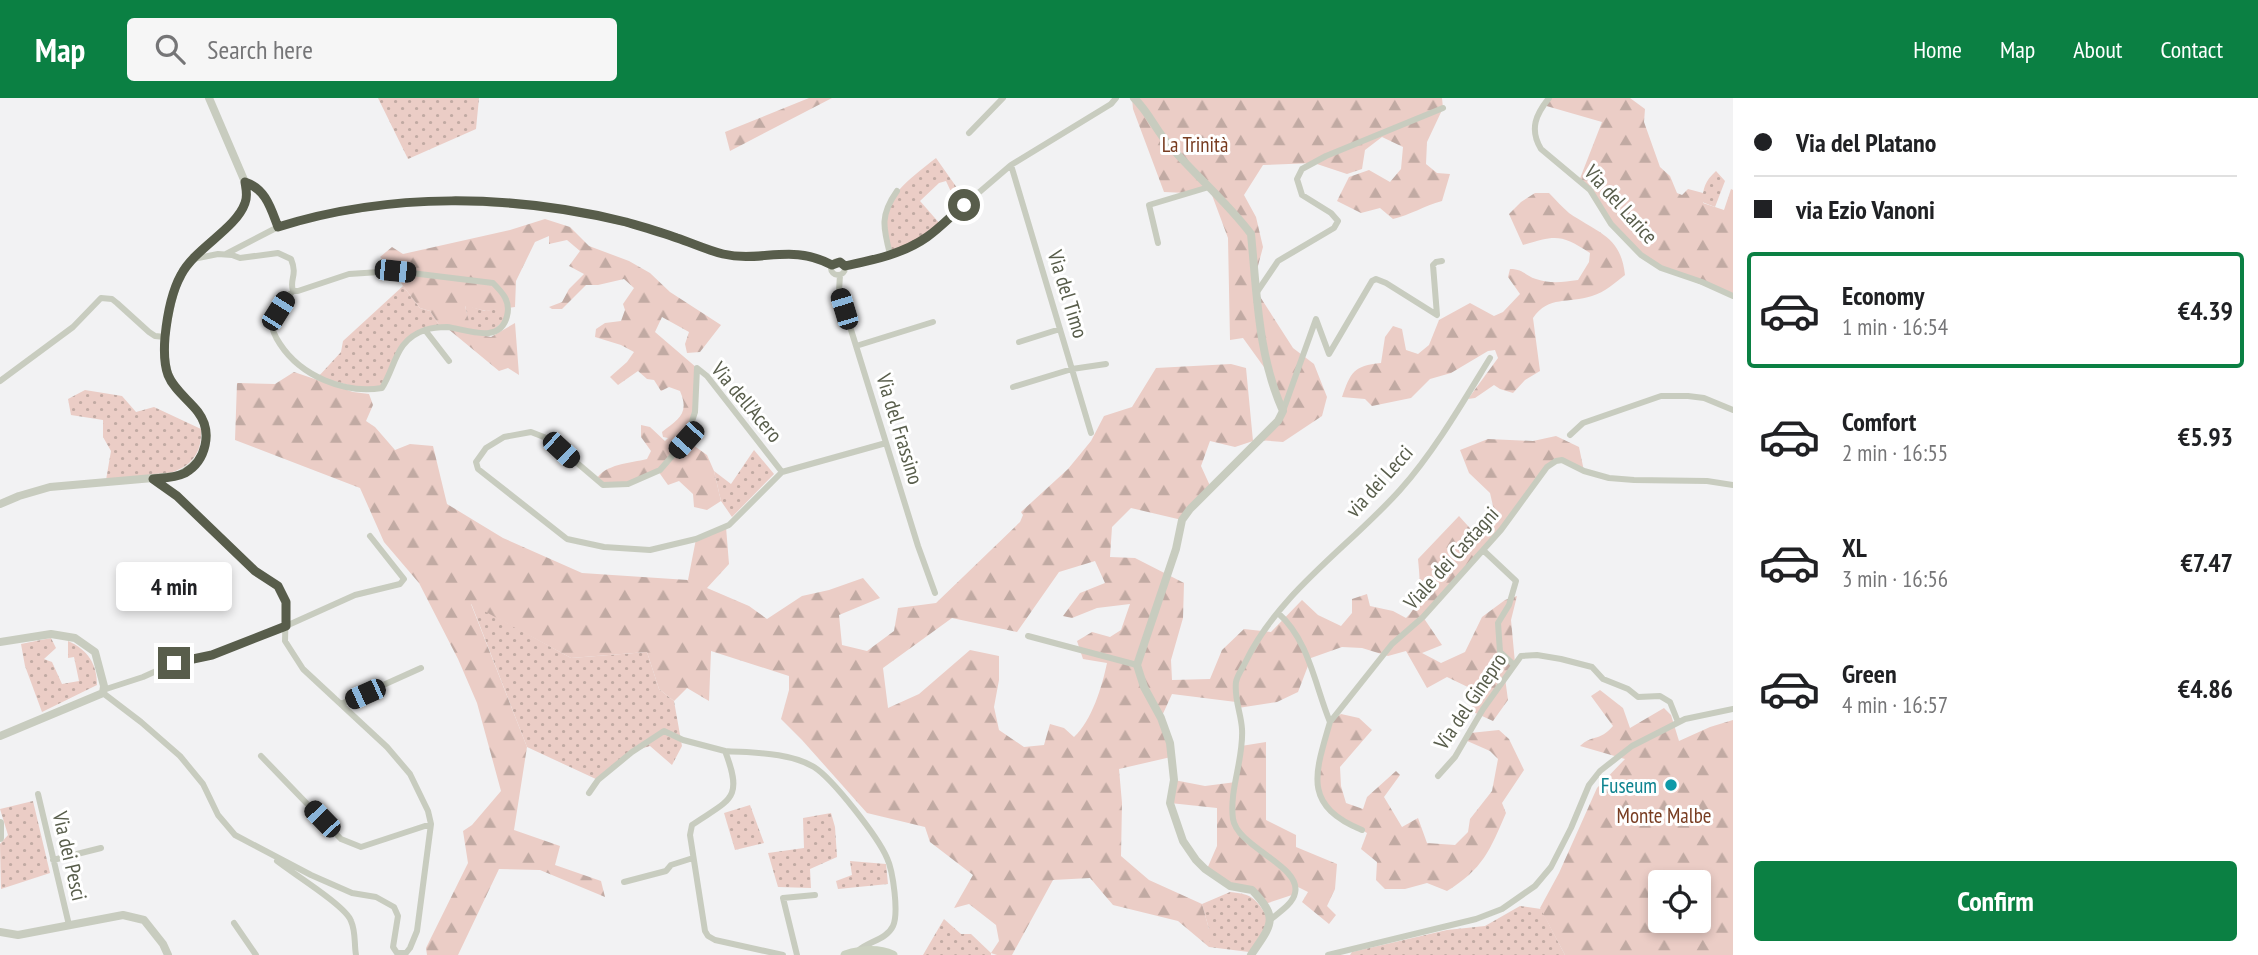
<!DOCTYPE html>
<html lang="en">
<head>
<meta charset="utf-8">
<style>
	:root { --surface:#fff; --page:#f6f6f6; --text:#202124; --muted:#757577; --line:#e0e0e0; --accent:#0b8043 }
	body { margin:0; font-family:"PT Sans Narrow",sans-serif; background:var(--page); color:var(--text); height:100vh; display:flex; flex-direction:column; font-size:26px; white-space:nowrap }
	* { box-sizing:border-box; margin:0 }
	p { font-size:23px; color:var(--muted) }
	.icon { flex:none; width:38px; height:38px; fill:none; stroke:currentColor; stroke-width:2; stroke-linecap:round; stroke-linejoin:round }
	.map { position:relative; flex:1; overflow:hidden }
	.panel { display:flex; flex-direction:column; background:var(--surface); width:525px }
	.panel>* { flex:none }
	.guide { display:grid; align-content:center; height:154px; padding:0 21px; background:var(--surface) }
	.tools { position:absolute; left:1648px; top:772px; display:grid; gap:14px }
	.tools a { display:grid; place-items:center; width:63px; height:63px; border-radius:7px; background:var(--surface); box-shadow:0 4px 10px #0003; font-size:35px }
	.end { position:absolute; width:32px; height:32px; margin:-16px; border:9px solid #585d4b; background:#fff; box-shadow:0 0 0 4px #fff }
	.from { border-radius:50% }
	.bubble { position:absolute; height:49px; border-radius:7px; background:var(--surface); box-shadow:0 4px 10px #0003; font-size:23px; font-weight:800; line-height:49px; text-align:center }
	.car { position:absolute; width:21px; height:42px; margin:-21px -10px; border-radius:9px; box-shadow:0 0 5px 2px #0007; background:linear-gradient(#222 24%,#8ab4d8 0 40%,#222 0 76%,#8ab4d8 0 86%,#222 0) }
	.guide b { display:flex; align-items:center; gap:24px; height:66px; font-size:26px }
	.guide b+b { border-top:2px solid var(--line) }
	.guide i { width:18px; height:18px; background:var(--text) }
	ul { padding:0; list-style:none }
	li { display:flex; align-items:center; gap:21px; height:116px; margin:0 14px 10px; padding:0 7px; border:4px solid transparent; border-radius:7px }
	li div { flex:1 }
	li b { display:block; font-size:26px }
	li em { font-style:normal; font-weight:800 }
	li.current { border-color:var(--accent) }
	li>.icon { width:63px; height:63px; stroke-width:1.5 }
	.primary-button { display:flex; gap:14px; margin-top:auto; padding:14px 21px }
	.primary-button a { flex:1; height:80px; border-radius:7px; background:var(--accent); color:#fff; font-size:28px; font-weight:800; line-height:80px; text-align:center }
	header { display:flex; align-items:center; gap:42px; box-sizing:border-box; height:98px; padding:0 35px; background:var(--accent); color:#fff }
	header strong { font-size:33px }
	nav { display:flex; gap:38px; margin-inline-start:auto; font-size:24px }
	.search { width:490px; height:63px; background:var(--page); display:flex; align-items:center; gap:18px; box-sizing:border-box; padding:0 24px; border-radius:7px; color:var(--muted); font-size:26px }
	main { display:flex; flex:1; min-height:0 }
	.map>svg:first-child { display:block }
	.grass { fill:url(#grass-dots) }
	.forest { fill:url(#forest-firs); fill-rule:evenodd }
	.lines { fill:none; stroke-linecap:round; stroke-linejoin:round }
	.minor { stroke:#c8ccbf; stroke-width:6 }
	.tertiary { stroke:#c8ccbf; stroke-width:8 }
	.secondary { stroke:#cbd1c0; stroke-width:9 }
	.route { stroke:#585d4b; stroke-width:9 }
	.culture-dot { fill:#0f9aa8; stroke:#fff; stroke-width:2.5 }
	.labels { text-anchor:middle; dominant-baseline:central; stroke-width:6; stroke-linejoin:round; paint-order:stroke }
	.park-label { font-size:21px; fill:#783d22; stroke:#fff }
	.street-label { font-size:21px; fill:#585d4b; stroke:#fff }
	.culture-label { font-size:21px; fill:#0d838f; stroke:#fff; text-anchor:end }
</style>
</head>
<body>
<header>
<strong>Map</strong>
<div class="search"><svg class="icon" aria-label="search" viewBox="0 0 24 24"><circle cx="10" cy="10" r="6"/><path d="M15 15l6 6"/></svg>Search here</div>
<nav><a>Home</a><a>Map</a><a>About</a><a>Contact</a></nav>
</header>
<main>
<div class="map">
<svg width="1733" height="857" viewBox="0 0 1733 857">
	<defs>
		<pattern id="grass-dots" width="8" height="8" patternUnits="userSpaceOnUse" patternTransform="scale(1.75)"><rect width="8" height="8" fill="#ebcdc6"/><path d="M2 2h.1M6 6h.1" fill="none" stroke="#c1aaa3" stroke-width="1.8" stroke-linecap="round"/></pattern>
		<pattern id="forest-firs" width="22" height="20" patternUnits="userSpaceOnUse" patternTransform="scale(1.75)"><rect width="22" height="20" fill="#ebcdc6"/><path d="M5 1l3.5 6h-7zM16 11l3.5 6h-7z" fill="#c1aaa3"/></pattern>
	</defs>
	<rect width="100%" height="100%" fill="#f2f2f3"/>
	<!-- grass -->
	<path class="grass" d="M 378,0 L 479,0 L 476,31 L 408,61 Z
		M 936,60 L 967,104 L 959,111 L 946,83 L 939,85 L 920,103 L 941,127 L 929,138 L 890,156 C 876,104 898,90 936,60 Z
		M 1716,73 L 1725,83 L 1715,109 L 1702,104 C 1703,90 1705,83 1716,73 Z
		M 403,188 L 420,210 L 430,213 L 441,230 C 401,236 399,258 382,290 L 368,292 L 318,279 L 341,254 L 343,243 Z
		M 465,207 L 485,213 L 508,209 L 506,221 L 490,235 L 471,235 Z
		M 85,292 L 122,298 L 136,314 L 154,309 L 201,331 C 204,385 144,378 106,382 L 111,353 L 103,339 L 103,322 L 71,317 L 68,301 Z
		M 754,352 L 774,376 L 732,419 L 721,403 L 714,373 L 731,386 Z
		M 471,505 L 571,560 L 647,554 L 659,591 L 674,603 L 682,648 L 672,667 L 650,648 L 631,654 L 598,682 L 527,649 Z
		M 51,540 L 56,550 L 44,561 L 52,564 L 62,586 L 79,583 L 74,559 L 68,560 L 68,543 C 88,552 97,566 97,587 L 42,614 L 25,568 L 21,546 Z
		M 33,703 L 50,775 L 1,791 L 0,746 L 8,737 L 0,711 Z
		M 750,707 L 764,745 L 735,752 L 724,715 Z
		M 831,715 L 835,729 L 837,759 L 810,771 L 811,790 L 778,789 L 768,755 L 804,750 L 803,720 Z
		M 850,763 L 886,766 L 888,786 L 838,791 L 836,783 L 852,777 Z
		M 1230,794 C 1253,796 1256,801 1268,820 L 1265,831 L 1249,854 L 1209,849 L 1209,831 L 1202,806 Z
		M 1520,808 L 1541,811 L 1565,857 L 1350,857 L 1352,854 L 1447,832 L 1485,828 Z
		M 944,821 L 961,836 L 971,836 L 991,855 L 991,857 L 923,857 Z"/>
	<!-- forest -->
	<path class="forest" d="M 809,0 L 832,0 L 730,53 L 725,34 Z
		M 1132,0 L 1442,0 L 1443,10 L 1427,44 L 1426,66 L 1437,75 L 1450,76 L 1442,103 C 1424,108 1410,117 1393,121 L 1380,110 L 1361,115 L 1337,103 L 1349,79 L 1369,72 L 1390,84 L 1401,71 L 1403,49 L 1382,39 L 1365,52 L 1362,71 L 1347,76 L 1314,65 L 1263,67 L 1244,97 L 1256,119 L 1263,149 L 1255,179 L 1257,194 L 1293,250 L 1314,266 L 1327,299 L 1322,318 L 1283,344 L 1258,342 L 1284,309 L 1269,276 L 1243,240 L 1230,242 L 1228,140 L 1209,89 L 1187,95 L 1164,94 L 1133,11 Z
		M 1549,0 L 1630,0 L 1645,11 L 1644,24 L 1660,69 L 1670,78 L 1677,95 L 1682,97 L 1688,91 L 1703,95 L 1703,105 L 1724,112 L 1731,91 L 1733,92 L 1733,199 C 1686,180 1644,168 1612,126 C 1600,111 1595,95 1579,83 L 1602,24 L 1543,7 Z
		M 1535,95 L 1549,95 C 1556,102 1562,109 1569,115 C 1598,135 1621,138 1625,177 C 1615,185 1605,194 1592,198 C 1568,206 1549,197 1533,220 L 1540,273 L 1525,282 L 1513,295 L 1500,291 L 1494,287 L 1475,300 L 1468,301 L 1498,260 L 1495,252 L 1488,253 L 1451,275 L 1430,281 L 1411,300 L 1372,308 L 1365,301 L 1342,299 C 1351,274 1353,268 1381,265 L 1385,239 L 1393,228 L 1402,231 L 1406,252 L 1418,256 L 1429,247 L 1439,222 L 1470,205 L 1494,218 L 1503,214 L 1520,196 L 1508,179 L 1510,171 C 1524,171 1525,178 1536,181 C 1551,186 1563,184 1578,182 L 1589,164 L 1590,155 C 1561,136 1556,137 1523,147 L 1509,116 L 1521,104 Z
		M 545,121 L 570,129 L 589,148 L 629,163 L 650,175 L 670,194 L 721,227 L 700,254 L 687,255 L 685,246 L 689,234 L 662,219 L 655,234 L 697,270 L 695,314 L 686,342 L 707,357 L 714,373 L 721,403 L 707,412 L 694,409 L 693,396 L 679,383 L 668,387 L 658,373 L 628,386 L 603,387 L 596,382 C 604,366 631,365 647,361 L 651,353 L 641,339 L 641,327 L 650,329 L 665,343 L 668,340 L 663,339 L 662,334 C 678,321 690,316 680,293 L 669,289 L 661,293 L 654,282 L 647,281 L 638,273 L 618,287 L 610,279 L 627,264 L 634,254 L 621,247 L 595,239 L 596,231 L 605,225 L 621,223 L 625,212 L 623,206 L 634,190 L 624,181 L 598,187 L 586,187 L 562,211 L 552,211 L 549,209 L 562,204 L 569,191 L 584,176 L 569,168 L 580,153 L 567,142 L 549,146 L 549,138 L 535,144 L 516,183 L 515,209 L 486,213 L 465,208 L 472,235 L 491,239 L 515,225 L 519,277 L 508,270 L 499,273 L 447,230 L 441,230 L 430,213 L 420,210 L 403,188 L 395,173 L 380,159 L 392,149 L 403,156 L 510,132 Z
		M 1231,266 L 1246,270 L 1253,343 L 1235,349 L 1210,343 L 1201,368 L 1211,390 L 1182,422 L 1131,410 L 1112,429 L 1110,459 L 1135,460 L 1184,485 L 1183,520 L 1171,562 L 1172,582 L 1210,581 L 1222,552 L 1244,531 L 1271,534 L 1302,502 L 1318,517 L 1341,528 L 1352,515 L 1352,501 L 1367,496 L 1370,508 L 1393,513 L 1406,520 C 1423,504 1420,483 1418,461 L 1459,418 L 1477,438 L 1496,421 L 1490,395 L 1469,375 L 1460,352 L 1488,341 L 1533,343 L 1556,338 L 1579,349 L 1584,373 L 1562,362 L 1548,369 L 1523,404 L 1423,519 L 1442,547 L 1422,555 L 1441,565 L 1465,554 L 1482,519 L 1505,502 L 1517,498 L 1511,522 L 1515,565 L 1505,580 L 1508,602 L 1493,623 L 1471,613 L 1474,592 L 1447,579 L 1427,590 L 1406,553 L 1388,558 L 1362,550 L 1342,549 L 1311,560 L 1298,594 L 1277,604 L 1238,610 L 1236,604 L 1172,596 L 1161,620 L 1171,659 L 1119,671 L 1122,705 L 1121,758 L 1149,782 L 1202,806 L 1209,831 L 1209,849 L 1178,823 L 1113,807 L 1090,780 L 1053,782 L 1012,857 L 997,857 L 991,855 L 999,843 L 996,827 L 969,806 L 954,810 L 973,777 L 930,744 L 925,729 L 867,715 L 802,642 L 781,621 L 789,592 L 789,578 L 711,553 L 709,603 L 687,590 L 674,603 L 659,591 L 647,554 L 571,560 L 471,506 L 527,649 L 514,732 L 560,748 L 555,767 L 601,783 L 605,799 L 540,772 L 499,771 L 458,857 L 427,857 L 426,850 L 468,765 L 463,733 L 472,727 L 501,693 L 477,605 L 458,561 L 419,485 L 384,444 L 360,390 L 235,342 L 237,285 L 275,286 L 294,274 L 353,294 L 369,296 L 373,307 L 366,323 L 375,329 L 395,352 L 410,346 L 433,348 L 447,406 L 503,440 L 582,475 L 688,482 L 696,441 L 726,429 L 729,466 L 707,490 L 749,508 L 767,521 L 802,498 L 829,492 L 863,480 L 880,500 L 839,517 L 842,547 L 867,553 L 894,533 L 898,510 L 936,505 L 1020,424 L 1023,417 L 1021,414 L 1068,371 L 1091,343 L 1104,318 L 1132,309 L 1156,270 ZM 1095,463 L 1105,485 L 1080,495 L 1063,518 L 1072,520 L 1097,510 L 1130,506 L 1121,532 L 1110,539 L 1092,534 L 1077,543 L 1083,561 L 1107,565 C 1102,589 1092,622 1074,639 L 1064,630 L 1050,626 L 1044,647 L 1024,649 L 999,632 L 994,609 L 999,582 L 999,558 L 970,552 L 919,596 L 888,610 L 883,570 L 952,520 L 1017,534 L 1059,474 Z
		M 1600,592 L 1623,610 L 1630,630 L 1664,610 L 1671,617 L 1679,643 L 1710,629 L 1733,622 L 1733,857 L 1565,857 L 1540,810 L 1559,775 L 1597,690 L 1625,661 L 1580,648 C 1593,636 1599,644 1613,628 L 1591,598 ZM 1661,784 L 1699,784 L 1699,822 L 1661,822 Z
		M 1341,616 L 1359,620 L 1372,632 L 1340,669 L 1341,688 L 1346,705 L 1363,711 L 1367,699 L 1396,673 L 1400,677 L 1384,699 L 1402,729 L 1418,720 L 1427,745 L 1455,747 L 1468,734 L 1470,721 L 1492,693 L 1498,661 L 1490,653 L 1465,642 L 1470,635 L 1499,632 L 1509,641 L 1524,672 L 1502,705 L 1506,715 C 1490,752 1483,771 1447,793 L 1427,785 L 1405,791 L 1385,791 L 1376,782 L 1377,764 L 1361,751 L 1367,735 L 1326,709 L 1317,679 L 1330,624 Z
		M 1266,644 L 1266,722 L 1296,737 L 1296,749 L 1337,766 L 1335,791 L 1327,808 L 1336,817 L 1329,826 L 1302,804 L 1308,794 L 1296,788 L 1295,796 L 1265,806 L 1252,792 L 1230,788 L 1207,771 L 1217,748 L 1217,710 L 1170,705 L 1174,682 L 1205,688 L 1236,684 L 1241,648 Z"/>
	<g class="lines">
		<!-- minor -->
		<path class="minor" d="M 1549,0 C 1536,16 1529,31 1541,51 L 1590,92 L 1611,126 L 1641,157 L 1661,170 L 1702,184 L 1733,198
			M 969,35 L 1003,0
			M 1011,67 L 1091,335
			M 245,84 C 266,91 270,110 278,129
			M 1158,145 L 1149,107 L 1209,89
			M 226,156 L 278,129 L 317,118 L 392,106 L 452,103 L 544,109 L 596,118 L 646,130 L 725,157 L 800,156 L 833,167
			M 890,156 C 883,129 880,117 897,93
			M 193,161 L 218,156 L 232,157 L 240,160 L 278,155 L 291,161 C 298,178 289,181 293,193 L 298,193 L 349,176 L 395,173 L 493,185 C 502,194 511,203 507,218 C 500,247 466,231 447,229 C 441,229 431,230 425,232 C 395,242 396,268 382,290 C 344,296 301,278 280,246 C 276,240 272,233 272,226 C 274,214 285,200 293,193
			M831 170a7 7 0 1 1 14 0a7 7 0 1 1-14 0Z
			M 845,168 L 875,161 L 916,146 L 941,127 L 1011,67 L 1111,6 L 1116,0
			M 840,177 L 839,193 L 918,448 L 935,495
			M 1257,194 L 1278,163 L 1334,130 L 1338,123 L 1331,115 L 1302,97 L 1297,81 L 1302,71 L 1326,58 L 1443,10
			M 425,232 L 449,263
			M 1019,244 L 1060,231
			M 856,248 L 933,224
			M 0,283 L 73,229 L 101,200 L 112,201 L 117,205 L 149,234 L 155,238 L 165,239
			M 1013,289 L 1072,271 L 1106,266
			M 1283,313 L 1316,221 L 1329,256 L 1372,183 L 1376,181 L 1386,185 L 1437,217 L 1433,167 L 1436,164 L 1442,163
			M 1570,337 L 1583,325 L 1661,298 L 1688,298 L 1704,300 L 1733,312
			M 782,374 L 729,427 L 696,441 L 650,452 L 604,449 L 567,441 L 478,371 L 476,364 L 486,350 L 504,339 L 531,334 L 549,341 L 603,387 L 628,386 L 660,372 L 686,342 L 695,314 L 697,270 L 707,278 L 782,374 L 886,345
			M 1483,452 L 1516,483 L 1509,507 L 1498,525 L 1500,554 L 1514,567
			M 1278,515 C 1309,542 1315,588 1330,624 L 1392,546 L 1423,519 L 1501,432 L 1547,369 L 1556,363 L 1562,362 L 1584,373 L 1609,380 L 1634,382 L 1707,383 L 1733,387
			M 1028,538 L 1137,567
			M 103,592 L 143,579 L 174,565 L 212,557 L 286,528 L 355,497 L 400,486 L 404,481 L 370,438
			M 103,595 L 141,624 L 180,658 L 203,686 L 218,717 L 235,737 L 311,777 L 352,795 L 376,799 L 394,809 L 398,818 L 393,849 L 397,855 L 406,855 L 410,850 L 417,833 L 431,726 L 428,713 L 410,676 L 387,649 L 303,571 L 285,543 L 286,504 L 278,488 L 255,473 L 177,398 L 153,381
			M 341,606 L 421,570
			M 1330,624 C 1315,676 1302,707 1362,732
			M 725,653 C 753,655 789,654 814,669 C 833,681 878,739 887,760 C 893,773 899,815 893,828 C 887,841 870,843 859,852
			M 261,658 L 341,741 L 361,749 L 431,726
			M 1438,678 L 1455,659 L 1483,611 L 1521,558 L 1537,557 L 1561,561 L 1592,569 L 1603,581 L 1628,591 L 1638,599 L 1660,598 L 1670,604 L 1678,624
			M 589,695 L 598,682 L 632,654 L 664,633 L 683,642 L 725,653 C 744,702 730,701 692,727 L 690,737 L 705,833 L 708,838 L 715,842 L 783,857
			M 38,696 L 69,827
			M 53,762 L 101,750
			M 277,763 C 292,775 346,808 351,823 C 356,834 354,846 356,857
			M 624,784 L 666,773 L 671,767 L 693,760
			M 1270,822 C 1278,815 1293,806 1295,795 C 1302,768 1237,749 1233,721 C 1229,691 1244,661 1242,631 C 1241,615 1234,601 1236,584 C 1237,578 1242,571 1245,565 C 1279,494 1349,449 1400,392 C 1434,354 1463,304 1490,260
			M 234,825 L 256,857
			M 797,857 L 783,800 L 815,797
			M 1328,857 L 1476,821 L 1502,811 L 1535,788 L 1551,769 L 1571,730 L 1589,687 L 1600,673 L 1632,648 L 1685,621 L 1733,611"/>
		<!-- tertiary -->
		<path class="tertiary" d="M 1134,0 C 1149,14 1156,33 1170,48 C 1196,78 1227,104 1251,136 C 1257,196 1258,258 1283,313 L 1278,323 L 1190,411 L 1182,422 L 1176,451 L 1137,567 L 1144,589 L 1161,620 L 1170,645 L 1174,682 L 1170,705 L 1183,743 L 1196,762 L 1205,771 L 1230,788 L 1252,792 C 1280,821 1271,827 1251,857
			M 0,406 L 19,398 L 50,389 L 176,378 C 203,367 217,339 197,313 C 188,302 176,293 170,280 C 164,268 164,251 165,238 C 168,218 172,194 181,176 C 195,149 236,131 245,105 C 248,98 246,91 245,84 L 209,0
			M 0,544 L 51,536 L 75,540 L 95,554 L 104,588 L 103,595 L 0,638
			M 0,725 L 0,740
			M 0,834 L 18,837 L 123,817 L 144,822 L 163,846 L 168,857"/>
		<!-- secondary -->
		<path class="secondary" d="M 845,857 C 861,852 877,850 893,857"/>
	</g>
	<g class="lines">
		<!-- route -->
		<path class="route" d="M 174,565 L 212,557 L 286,528 L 286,504 L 278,488 L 255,473 L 177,398 L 153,381 C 164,380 175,380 185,375 C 206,363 213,334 198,314 C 189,302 174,292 168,277 C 164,266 164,251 165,239 C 167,219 171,195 181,177 C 195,150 236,131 245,105 C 248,98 246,91 245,84 C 266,91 271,111 278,129 C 389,94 513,96 626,124 C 643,129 661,134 677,140 C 692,145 707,152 723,156 C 762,165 791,145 832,167 L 840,164 L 845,168 C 873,162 903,156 927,139 C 940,130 952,117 964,107"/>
	</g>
	<!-- markers -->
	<circle class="culture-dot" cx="1671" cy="687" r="7"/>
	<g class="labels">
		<!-- park labels -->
		<g class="park-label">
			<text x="1195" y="46">La Trinità</text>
			<text x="1664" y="717">Monte Malbe</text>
		</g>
		<!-- street labels -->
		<g class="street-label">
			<text transform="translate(1621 106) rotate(48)">Via del Larice</text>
			<text transform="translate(1068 196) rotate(73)">Via del Timo</text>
			<text transform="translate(747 304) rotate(50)">Via dell'Acero</text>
			<text transform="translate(900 331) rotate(73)">Via del Frassino</text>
			<text transform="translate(1379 383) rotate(-48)">via dei Lecci</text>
			<text transform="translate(1451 460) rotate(-48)">Viale dei Castagni</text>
			<text transform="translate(1470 603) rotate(-56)">Via del Ginepro</text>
			<text transform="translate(70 758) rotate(77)">Via dei Pesci</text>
		</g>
		<!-- culture labels -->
		<g class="culture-label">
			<text x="1657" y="687">Fuseum</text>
		</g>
	</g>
</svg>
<div class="tools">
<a><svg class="icon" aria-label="locate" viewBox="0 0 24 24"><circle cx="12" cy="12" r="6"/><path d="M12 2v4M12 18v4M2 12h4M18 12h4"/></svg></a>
</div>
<i class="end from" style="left:964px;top:107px"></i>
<i class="end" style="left:174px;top:565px"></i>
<div class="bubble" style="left:116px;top:464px;width:116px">4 min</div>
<i class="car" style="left:395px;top:173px;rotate:96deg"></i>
<i class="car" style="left:844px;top:211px;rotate:343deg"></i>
<i class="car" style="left:278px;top:213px;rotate:32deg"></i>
<i class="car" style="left:686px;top:342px;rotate:222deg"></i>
<i class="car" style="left:561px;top:352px;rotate:133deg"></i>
<i class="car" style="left:365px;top:596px;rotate:246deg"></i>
<i class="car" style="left:322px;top:721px;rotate:316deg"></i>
</div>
<section class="panel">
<div class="guide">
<b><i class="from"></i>Via del Platano</b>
<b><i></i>via Ezio Vanoni</b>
</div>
<ul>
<li class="current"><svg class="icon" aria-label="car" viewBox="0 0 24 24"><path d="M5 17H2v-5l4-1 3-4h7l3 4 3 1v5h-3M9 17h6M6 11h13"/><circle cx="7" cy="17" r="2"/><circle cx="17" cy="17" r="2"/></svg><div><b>Economy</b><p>1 min · 16:54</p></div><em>€4.39</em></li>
<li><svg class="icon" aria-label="car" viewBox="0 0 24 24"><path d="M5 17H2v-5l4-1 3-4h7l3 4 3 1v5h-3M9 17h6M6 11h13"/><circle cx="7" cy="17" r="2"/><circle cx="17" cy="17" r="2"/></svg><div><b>Comfort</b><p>2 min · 16:55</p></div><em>€5.93</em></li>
<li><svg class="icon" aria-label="car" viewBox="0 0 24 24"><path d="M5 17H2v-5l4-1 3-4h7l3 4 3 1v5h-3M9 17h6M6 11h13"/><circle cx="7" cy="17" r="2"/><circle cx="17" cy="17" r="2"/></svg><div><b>XL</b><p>3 min · 16:56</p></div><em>€7.47</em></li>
<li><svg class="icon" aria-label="car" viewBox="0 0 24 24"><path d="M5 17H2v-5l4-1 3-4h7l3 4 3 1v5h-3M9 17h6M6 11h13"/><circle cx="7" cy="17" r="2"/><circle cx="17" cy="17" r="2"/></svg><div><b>Green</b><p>4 min · 16:57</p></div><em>€4.86</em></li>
</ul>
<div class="primary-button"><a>Confirm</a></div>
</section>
</main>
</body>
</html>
